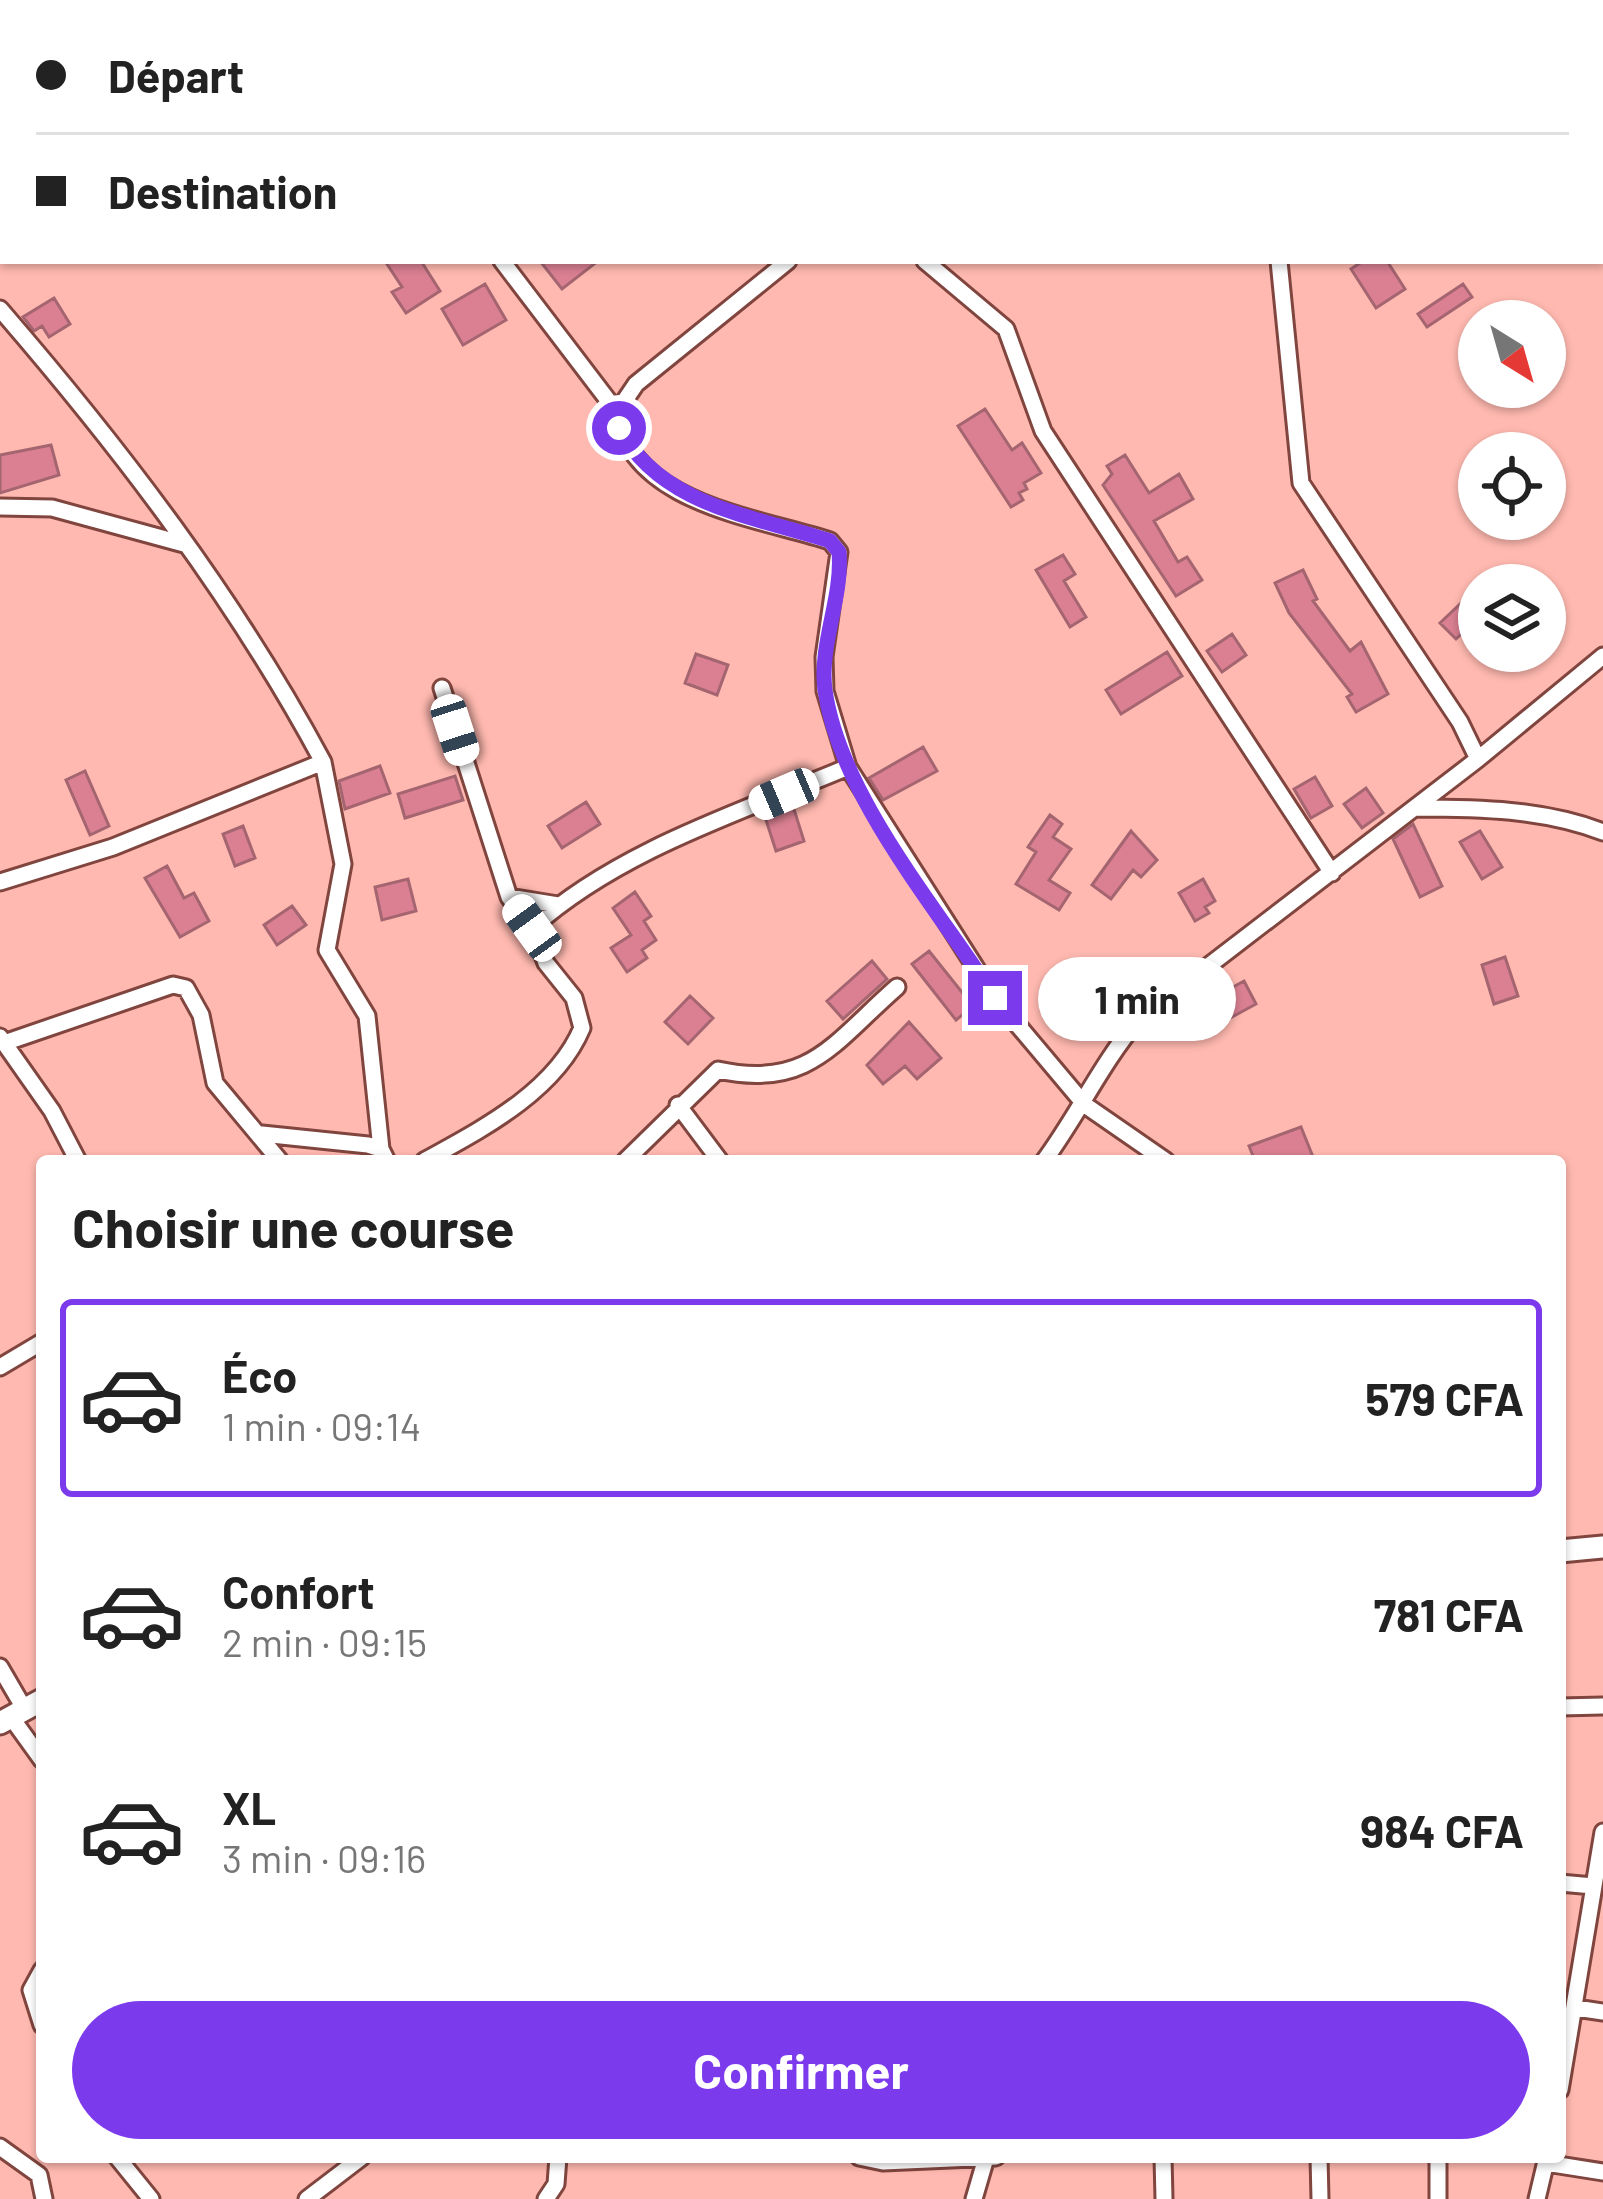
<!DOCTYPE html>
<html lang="fr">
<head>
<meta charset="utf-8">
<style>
	:root { --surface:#fff; --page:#f2f2f2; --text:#222; --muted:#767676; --line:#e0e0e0; --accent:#7c3aed }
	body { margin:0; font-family:Barlow,sans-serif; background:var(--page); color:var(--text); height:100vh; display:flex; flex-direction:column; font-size:45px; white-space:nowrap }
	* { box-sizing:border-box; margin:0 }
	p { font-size:39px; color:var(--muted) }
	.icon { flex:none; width:66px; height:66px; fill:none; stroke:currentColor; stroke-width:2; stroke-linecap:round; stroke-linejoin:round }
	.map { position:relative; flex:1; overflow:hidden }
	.panel { position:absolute; left:36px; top:1155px; width:1530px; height:1008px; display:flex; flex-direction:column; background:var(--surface); border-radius:12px; box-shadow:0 3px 9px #0004 }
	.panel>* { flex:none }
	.hud { position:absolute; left:0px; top:0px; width:1605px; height:264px; box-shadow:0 3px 9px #0004; display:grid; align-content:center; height:264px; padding:0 36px; background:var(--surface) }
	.needle { width:78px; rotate:143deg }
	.tools { position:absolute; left:1458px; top:300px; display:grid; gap:24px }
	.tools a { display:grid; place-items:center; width:108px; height:108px; border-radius:50%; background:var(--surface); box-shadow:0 3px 9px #0004; font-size:60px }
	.end { position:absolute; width:54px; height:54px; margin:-27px; border:15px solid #7c3aed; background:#fff; box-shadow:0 0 0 6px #fff }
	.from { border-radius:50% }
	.bubble { position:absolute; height:84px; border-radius:42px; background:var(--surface); box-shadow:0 3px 9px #0004; font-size:39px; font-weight:700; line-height:84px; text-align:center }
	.car { position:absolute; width:36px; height:72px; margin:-36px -18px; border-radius:15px; box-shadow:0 0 9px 3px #0007; background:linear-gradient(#fff 24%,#345 0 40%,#fff 0 76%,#345 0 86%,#fff 0) }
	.hud b { display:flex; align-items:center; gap:42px; height:114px; font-size:45px }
	.hud b+b { border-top:3px solid var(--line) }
	.hud i { width:30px; height:30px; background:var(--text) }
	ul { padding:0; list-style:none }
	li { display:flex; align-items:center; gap:36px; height:198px; margin:0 24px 18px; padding:0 12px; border:6px solid transparent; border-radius:12px }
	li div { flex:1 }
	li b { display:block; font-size:45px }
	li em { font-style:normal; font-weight:700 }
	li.on { border-color:var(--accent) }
	li>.icon { width:108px; height:108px; stroke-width:1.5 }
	h2 { padding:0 36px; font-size:54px; line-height:144px }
	.primary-button { display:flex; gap:24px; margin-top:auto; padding:24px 36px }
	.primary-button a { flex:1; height:138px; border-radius:72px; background:var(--accent); color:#fff; font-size:48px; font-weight:700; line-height:138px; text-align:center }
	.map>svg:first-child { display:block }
	.building { fill:#da8092; stroke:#a46571; stroke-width:3 }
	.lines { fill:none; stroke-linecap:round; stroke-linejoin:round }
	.street-casing { stroke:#80453e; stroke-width:21 }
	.secondary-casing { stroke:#80453e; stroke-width:27 }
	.street { stroke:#fff; stroke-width:15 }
	.secondary { stroke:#fff; stroke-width:21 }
	.route { stroke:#7c3aed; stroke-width:15 }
</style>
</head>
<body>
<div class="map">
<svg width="1603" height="2199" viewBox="0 0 1603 2199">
	<rect width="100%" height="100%" fill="#ffb9b0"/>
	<!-- building -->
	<path class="building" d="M 385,261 L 421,261 L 440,291 L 406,313 L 392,292 L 402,287 Z
		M 540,261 L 598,261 L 562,289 Z
		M 1363,261 L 1387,261 L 1405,289 L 1376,308 L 1351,269 Z
		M 485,284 L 506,320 L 463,345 L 442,309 Z
		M 1463,284 L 1472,297 L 1427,327 L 1418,314 Z
		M 54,298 L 70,324 L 49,337 L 42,326 L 34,331 L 23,317 Z
		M 985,409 L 1012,450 L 1022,443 L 1041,473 L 1024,483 L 1027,489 L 1019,493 L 1023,500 L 1011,507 L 958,426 Z
		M 51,445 L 59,475 L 0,493 L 0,455 Z
		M 1125,455 L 1149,493 L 1179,474 L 1193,499 L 1154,521 L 1178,562 L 1187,557 L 1202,580 L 1176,596 L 1103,485 L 1112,474 L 1107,466 Z
		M 1063,555 L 1075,574 L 1064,581 L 1086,617 L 1070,627 L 1036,570 Z
		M 1303,570 L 1317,599 L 1313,601 L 1350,651 L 1361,642 L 1388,694 L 1356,712 L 1347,697 L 1352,694 L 1289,613 L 1275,583 Z
		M 1479,586 L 1479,617 L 1456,639 L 1440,623 Z
		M 1232,634 L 1246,655 L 1222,672 L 1207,651 Z
		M 1167,652 L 1182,676 L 1121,714 L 1106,690 Z
		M 696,654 L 728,665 L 717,695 L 685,683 Z
		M 923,747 L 937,771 L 883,800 L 869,778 Z
		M 380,766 L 390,793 L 345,809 L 339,781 Z
		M 85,771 L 109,826 L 90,835 L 66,780 Z
		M 455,776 L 463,800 L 405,818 L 398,794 Z
		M 1315,777 L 1332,806 L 1311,818 L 1294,789 Z
		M 1366,788 L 1383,813 L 1362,828 L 1344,804 Z
		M 586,802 L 600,824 L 562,848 L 548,826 Z
		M 792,803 L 804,841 L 776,851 L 764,814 Z
		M 1050,815 L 1062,824 L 1053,837 L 1071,849 L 1049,880 L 1070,893 L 1059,910 L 1016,884 L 1036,852 L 1028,847 Z
		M 1413,824 L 1442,886 L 1420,897 L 1393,839 Z
		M 243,826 L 255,858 L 235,866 L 223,834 Z
		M 1131,831 L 1157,860 L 1141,877 L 1133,870 L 1111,899 L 1092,885 Z
		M 1480,831 L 1502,867 L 1482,879 L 1460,842 Z
		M 167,866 L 184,898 L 194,893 L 209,921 L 180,937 L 145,878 Z
		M 408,879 L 416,911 L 382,920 L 375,887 Z
		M 1203,879 L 1215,901 L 1205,907 L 1209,913 L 1195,921 L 1179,893 Z
		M 635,892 L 651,916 L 644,921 L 656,940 L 642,950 L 647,958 L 627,972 L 611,948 L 631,935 L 613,908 Z
		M 292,906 L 306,925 L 277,945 L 264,925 Z
		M 929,951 L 973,1006 L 956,1020 L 912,964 Z
		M 1505,957 L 1518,996 L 1494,1004 L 1482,965 Z
		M 872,961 L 887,979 L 843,1019 L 827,1001 Z
		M 1244,981 L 1256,1004 L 1232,1017 L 1220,994 Z
		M 690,996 L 713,1018 L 688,1044 L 665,1022 Z
		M 909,1022 L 941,1058 L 917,1079 L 905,1066 L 883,1084 L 867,1065 Z
		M 1301,1127 L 1313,1157 L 1255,1161 L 1249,1146 Z"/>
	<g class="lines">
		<!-- street casing -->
		<g class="street-casing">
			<path id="street" d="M 672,0 L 675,3
				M 917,3 L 920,0
				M 1322,3 L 1323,0
				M 1602,42 L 1603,42
				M 502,261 L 617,412
				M 788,261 L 636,384 L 617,412 C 629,504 760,518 830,541 L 839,552 L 824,657 L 825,691 L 848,767
				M 925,261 L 1006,329 L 1043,431 L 1332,873
				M 1279,261 L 1301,483 L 1460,722 L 1478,759
				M 0,309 C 121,449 235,598 323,762
				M 0,507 L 52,508 L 184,544
				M 1416,808 C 1478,808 1544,809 1603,832
				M 0,882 L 113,847 L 323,762 L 343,864 L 327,950 L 367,1016 L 381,1149
				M 509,897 L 558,905
				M 532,928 C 619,850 741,812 848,767 L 995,998 L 1085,1105 L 1166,1161
				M 0,1037 L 52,1111 L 78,1161
				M 4,1043 L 173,985 L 186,988 L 201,1015 L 215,1083 L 280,1161
				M 678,1105 L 720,1161
				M 262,1134 L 368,1145 L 381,1149 L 387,1161
				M 424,1161 C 482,1129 555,1092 582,1028 L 574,998 L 546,963 L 532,928 L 509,897 L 442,688
				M 625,1161 L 718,1070 C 809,1090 834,1042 897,987
				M 1044,1161 C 1078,1115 1101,1064 1138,1020 L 1478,759 L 1603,656
				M 0,1367 L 42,1342
				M 0,1667 L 25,1710
				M 1560,1707 L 1603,1706
				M 11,1717 L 42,1760
				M 1560,1883 L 1593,1886
				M 42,1970 L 31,1990 L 42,2025
				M 1576,2008 L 1603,2012
				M 1560,2090 L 1603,1832
				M 0,2147 L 39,2175 L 44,2199
				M 117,2157 L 151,2199
				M 859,2157 L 883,2162 L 996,2157
				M 1163,2157 L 1164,2199
				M 1319,2157 L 1320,2199
				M 1546,2163 L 1603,2172
				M 307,2199 L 362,2157
				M 546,2199 L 556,2184 L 558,2157
				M 974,2199 L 986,2158
				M 1438,2199 L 1438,2157
				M 1537,2199 L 1547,2157"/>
		</g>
		<!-- secondary casing -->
		<g class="secondary-casing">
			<path id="secondary" d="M 1560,1551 L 1603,1547
				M 0,1723 L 42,1700"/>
		</g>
		<!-- street -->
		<use href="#street" class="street"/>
		<!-- secondary -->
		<use href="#secondary" class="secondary"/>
	</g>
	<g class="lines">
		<!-- route -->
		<path class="route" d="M 619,428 C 661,506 753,516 830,541 L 839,552 C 843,598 819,643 825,690 C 840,796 938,909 995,998"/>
	</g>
</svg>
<div class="tools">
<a><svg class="needle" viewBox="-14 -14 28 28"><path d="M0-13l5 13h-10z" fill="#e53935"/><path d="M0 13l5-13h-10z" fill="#767676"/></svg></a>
<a><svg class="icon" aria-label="locate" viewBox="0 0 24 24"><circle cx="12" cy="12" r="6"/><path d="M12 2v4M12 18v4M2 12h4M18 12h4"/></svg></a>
<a><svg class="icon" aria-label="layers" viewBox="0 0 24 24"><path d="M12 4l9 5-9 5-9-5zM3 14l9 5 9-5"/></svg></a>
</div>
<i class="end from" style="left:619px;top:428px"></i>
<i class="end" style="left:995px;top:998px"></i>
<div class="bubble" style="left:1038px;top:957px;width:198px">1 min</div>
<i class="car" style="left:455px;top:730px;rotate:162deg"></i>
<i class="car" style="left:784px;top:794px;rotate:247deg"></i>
<i class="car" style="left:532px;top:928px;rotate:324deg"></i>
<div class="hud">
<b><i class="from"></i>Départ</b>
<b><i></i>Destination</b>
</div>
<section class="panel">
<h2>Choisir une course</h2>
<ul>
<li class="on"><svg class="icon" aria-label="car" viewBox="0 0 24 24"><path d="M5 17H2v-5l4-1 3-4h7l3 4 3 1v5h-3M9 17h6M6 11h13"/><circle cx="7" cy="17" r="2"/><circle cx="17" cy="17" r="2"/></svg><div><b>Éco</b><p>1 min · 09:14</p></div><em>579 CFA</em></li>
<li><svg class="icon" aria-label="car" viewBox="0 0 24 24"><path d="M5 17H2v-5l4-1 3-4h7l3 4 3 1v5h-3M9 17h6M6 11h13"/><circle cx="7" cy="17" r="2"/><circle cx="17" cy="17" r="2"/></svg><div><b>Confort</b><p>2 min · 09:15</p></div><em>781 CFA</em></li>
<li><svg class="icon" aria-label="car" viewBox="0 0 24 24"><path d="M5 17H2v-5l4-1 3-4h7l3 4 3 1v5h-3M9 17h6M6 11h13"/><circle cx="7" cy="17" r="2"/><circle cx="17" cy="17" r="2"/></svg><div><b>XL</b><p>3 min · 09:16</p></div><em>984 CFA</em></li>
</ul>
<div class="primary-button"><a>Confirmer</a></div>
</section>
</div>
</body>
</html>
